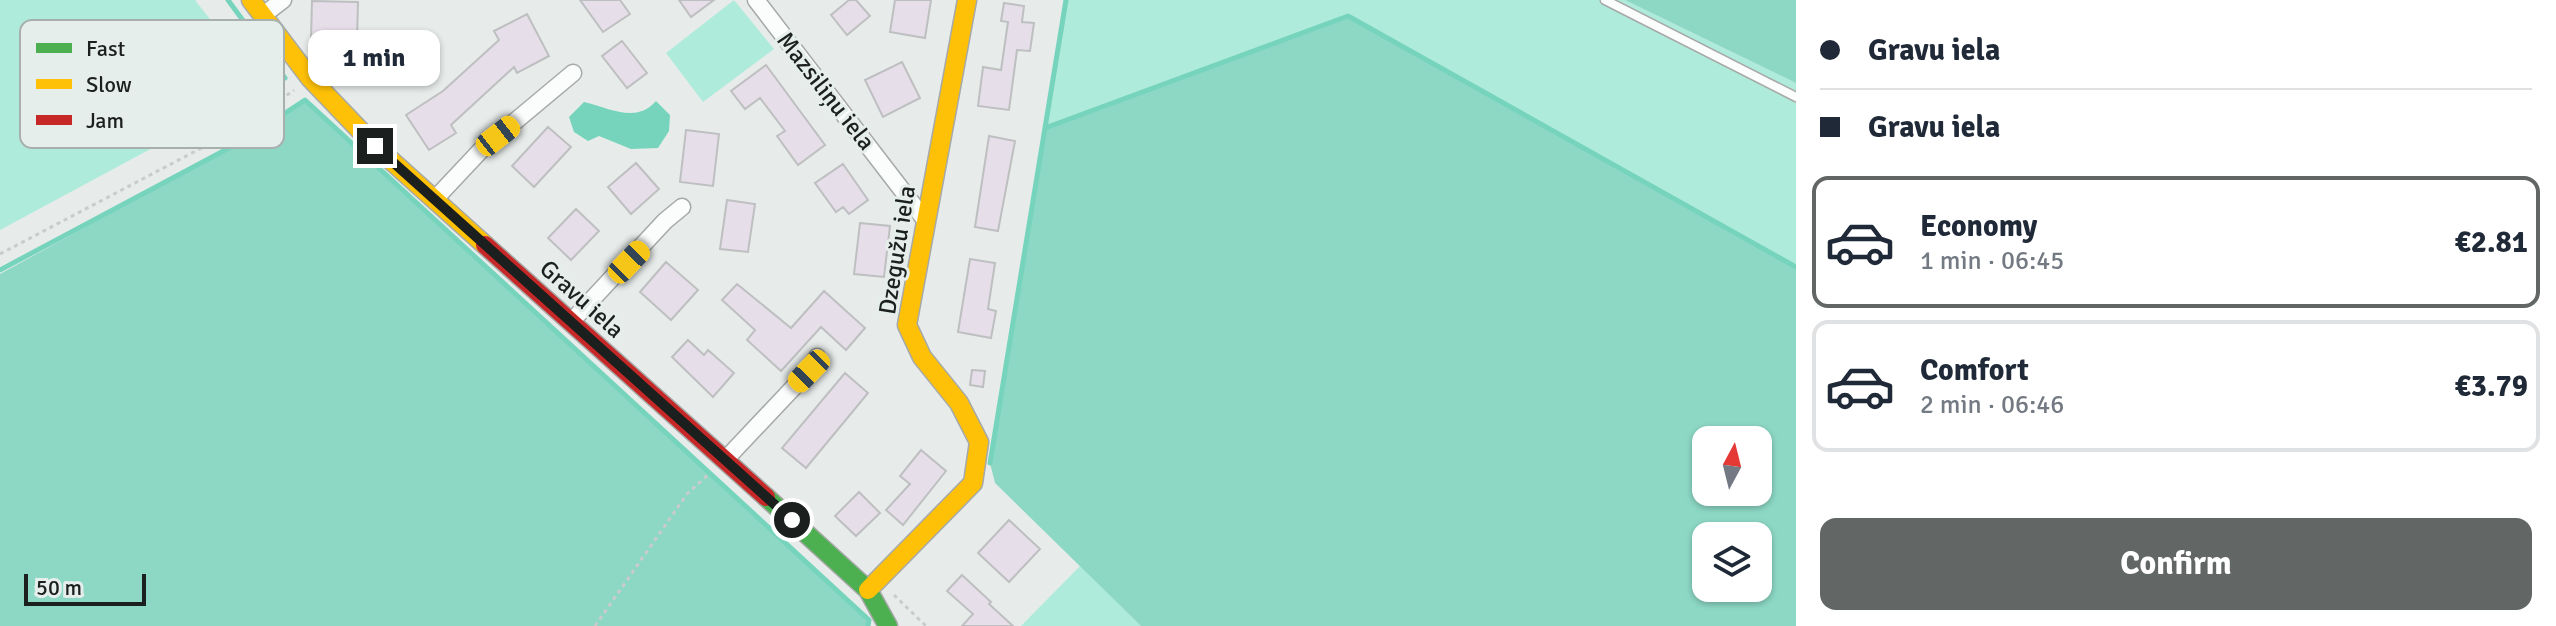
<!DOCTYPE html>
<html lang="en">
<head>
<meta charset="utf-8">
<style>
	:root { --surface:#fff; --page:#f2f2f3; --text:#1f2937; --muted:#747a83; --line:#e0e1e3; --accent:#626765 }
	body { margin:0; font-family:Signika,sans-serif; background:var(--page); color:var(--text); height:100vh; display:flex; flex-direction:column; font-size:30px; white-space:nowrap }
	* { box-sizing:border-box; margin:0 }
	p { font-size:26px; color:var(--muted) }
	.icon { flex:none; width:44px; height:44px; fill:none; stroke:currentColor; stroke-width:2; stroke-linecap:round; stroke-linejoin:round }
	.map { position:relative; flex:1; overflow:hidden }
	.panel { display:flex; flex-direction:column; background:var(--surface); width:760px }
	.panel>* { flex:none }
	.guide { display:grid; align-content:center; height:176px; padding:0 24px; background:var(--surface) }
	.needle { width:52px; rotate:7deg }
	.fabs { position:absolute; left:1692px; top:426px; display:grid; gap:16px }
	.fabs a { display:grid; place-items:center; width:80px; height:80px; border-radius:16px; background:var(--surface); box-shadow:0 2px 6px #0004; font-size:40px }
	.scale { position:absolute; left:24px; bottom:20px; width:122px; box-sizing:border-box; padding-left:8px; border:4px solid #1b1f1d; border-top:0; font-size:22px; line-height:28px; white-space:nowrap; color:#1b1f1d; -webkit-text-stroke:6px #e5eeeb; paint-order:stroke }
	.end { position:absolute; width:36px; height:36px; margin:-18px; border:10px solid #1b1f1d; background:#fff; box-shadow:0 0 0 4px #fff }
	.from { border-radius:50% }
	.bubble { position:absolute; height:56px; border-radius:16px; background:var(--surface); box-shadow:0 2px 6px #0004; font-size:26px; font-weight:700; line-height:56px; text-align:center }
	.car { position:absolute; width:24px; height:48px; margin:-24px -12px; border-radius:10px; box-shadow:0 0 6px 2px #0007; background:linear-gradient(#f5c518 24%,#345 0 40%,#f5c518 0 76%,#345 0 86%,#f5c518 0) }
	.guide b { display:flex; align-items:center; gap:28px; height:76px; font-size:30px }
	.guide b+b { border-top:2px solid var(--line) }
	.guide i { width:20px; height:20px; background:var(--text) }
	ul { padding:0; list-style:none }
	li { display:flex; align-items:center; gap:24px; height:132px; margin:0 16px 12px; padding:0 8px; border:4px solid var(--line); border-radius:16px }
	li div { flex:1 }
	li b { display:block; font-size:30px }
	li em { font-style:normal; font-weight:700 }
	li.on { border-color:var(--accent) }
	li>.icon { width:72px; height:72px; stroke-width:1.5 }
	.button { display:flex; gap:16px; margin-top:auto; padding:16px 24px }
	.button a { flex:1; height:92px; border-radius:16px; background:var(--accent); color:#fff; font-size:32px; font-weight:700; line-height:92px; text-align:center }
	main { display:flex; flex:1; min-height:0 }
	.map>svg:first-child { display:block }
	.green { fill:#afebda }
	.forest { fill:#8dd8c5; fill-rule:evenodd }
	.water { fill:#76d4bd }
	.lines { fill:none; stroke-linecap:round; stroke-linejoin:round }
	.stream { stroke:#76d4bd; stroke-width:5 }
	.building { fill:#e6dee8; stroke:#bebfc0; stroke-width:2 }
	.lane-casing { stroke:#a6a9a7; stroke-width:11 }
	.street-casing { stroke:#a6a9a7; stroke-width:19 }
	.fast-casing { stroke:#a6a9a7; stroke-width:21 }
	.slow-casing { stroke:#a6a9a7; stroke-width:21 }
	.jam-casing { stroke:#a6a9a7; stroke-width:21 }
	.path { stroke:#cacbcb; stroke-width:3; stroke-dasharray:4 4; stroke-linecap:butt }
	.lane { stroke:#fbfcfc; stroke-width:8 }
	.street { stroke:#fbfcfc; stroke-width:16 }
	.fast { stroke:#4caf50; stroke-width:18 }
	.slow { stroke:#ffc107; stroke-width:18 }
	.jam { stroke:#c62828; stroke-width:18 }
	.route { stroke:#1b1f1d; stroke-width:10 }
	.labels { text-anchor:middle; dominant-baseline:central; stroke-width:6; stroke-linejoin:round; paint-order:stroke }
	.street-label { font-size:24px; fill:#1b1f1d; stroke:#e5eeeb }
	.key { fill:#e5eeeb; stroke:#a8b0ad; stroke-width:2 }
	.key-label { font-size:22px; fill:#1b1f1d }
</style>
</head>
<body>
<main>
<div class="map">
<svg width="1796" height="626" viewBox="0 0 1796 626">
	<rect width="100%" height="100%" fill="#e7ecea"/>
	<!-- green -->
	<path class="green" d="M 0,0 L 195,0 L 264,88 L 0,230 Z
		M 734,0 L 774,49 L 703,102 L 666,53 Z
		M 1066,0 L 1625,0 L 1796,83 L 1796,267 L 1348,16 L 1045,128 Z
		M 1080,566 L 1141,626 L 1021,626 Z"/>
	<!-- forest -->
	<path class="forest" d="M 1625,0 L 1796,0 L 1796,83 Z
		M 1348,16 L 1796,267 L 1796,626 L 1141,626 L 995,483 L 990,463 L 1045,128 ZM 1758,440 L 1758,492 L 1706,492 L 1706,440 ZM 1758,536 L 1758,588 L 1706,588 L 1706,536 Z
		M 305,100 L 869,619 L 868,626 L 0,626 L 0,274 L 242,141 Z"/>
	<!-- water -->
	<path class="water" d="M 656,101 L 670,115 L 669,131 L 658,148 L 631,149 L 599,136 L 588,141 L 574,132 L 569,117 L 584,102 C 610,108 636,124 656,101 Z"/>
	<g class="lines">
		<!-- stream -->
		<path class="stream" d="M 228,0 L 285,78
			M 1045,128 L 1348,16 L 1796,267
			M 0,270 L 244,140 L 305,100 L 869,620 L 868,626
			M 990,463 L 1066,0"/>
	</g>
	<!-- building -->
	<path class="building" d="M 580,0 L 620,0 L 630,14 L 603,32 Z
		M 679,0 L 714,0 L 691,17 Z
		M 849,0 L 856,0 L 870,16 L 847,35 L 831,15 Z
		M 895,0 L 931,0 L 925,38 L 890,32 Z
		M 312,1 L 358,2 L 357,40 L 311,39 Z
		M 1004,3 L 1024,6 L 1022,22 L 1034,23 L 1030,51 L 1017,50 L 1009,110 L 978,106 L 983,67 L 1001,70 L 1008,22 L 1001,21 Z
		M 527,14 L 549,56 L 517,73 L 514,67 L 451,125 L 456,133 L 429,150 L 406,115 L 443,91 L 499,40 L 494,31 Z
		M 622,41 L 647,73 L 627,88 L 602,56 Z
		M 902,62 L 920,98 L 883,117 L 865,80 Z
		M 766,65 L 825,145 L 798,165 L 777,136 L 785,131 L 760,98 L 745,109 L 731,91 Z
		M 548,127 L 571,147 L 534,187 L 512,166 Z
		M 686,130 L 719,134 L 713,186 L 680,182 Z
		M 989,136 L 1015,141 L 998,231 L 975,227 Z
		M 636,163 L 659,189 L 631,214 L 608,187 Z
		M 843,164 L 868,200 L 849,214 L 843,207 L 836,212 L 815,183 Z
		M 727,200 L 755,204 L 748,252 L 720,249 Z
		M 576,209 L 599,231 L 571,260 L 548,238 Z
		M 860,223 L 890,226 L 884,277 L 854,274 Z
		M 970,259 L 995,263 L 988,309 L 996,311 L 991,338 L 958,332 Z
		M 666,262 L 698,290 L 671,320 L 640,292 Z
		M 737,284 L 791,328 L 824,291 L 865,328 L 846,350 L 821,327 L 781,371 L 747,340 L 755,330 L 722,300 Z
		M 688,340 L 704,355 L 708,350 L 734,373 L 713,397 L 672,357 Z
		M 972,370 L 985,371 L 983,387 L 970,385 Z
		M 845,373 L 868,393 L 806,468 L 782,448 Z
		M 921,450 L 946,471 L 903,525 L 886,510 L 910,484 L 900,476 Z
		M 859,492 L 880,513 L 856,536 L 835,516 Z
		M 1009,520 L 1040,549 L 1009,582 L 978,553 Z
		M 962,575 L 991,602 L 989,604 L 1013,626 L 962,626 L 973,614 L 947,591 Z"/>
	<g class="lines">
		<!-- lane casing -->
		<g class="lane-casing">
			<path id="lane" d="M 1605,0 L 1796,97"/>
		</g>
		<!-- street casing -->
		<g class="street-casing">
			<path id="street" d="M 756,0 L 925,220
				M 262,16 L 283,0
				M 435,199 L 482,149 L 573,73
				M 571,322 L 665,221 L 682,207
				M 725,460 L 809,371 L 817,357"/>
		</g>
		<!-- fast casing -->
		<g class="fast-casing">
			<path id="fast" d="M 766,497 L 868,590 L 888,626"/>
		</g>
		<!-- slow casing -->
		<g class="slow-casing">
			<path id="slow" d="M 251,0 L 310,78 L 375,146 L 485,245
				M 868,590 L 973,483 L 979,442 L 959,403 L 922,357 L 907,325 L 967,0"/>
		</g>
		<!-- jam casing -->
		<g class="jam-casing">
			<path id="jam" d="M 485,245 L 766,497"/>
		</g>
		<!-- path -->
		<path class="path" d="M 0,254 L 247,124 L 294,90
			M 894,595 L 926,626
			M 595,626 L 687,494 L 710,473"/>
		<!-- lane -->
		<use href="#lane" class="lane"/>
		<!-- street -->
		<use href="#street" class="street"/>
		<!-- fast -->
		<use href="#fast" class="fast"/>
		<!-- slow -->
		<use href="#slow" class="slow"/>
		<!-- jam -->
		<use href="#jam" class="jam"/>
	</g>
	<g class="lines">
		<!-- route -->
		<path class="route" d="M 375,146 L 792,520"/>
	</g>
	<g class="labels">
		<!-- street labels -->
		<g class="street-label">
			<text transform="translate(826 91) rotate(52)">Mazsiliņu iela</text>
			<text transform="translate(897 250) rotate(-81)">Dzegužu iela</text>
			<text transform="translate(582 299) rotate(42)">Gravu iela</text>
		</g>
	</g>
	<!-- legend -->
	<rect x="20" y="20" width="264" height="128" rx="12" class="key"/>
	<rect x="36" y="43" width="36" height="10" fill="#4caf50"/>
	<rect x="36" y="79" width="36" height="10" fill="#ffc107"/>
	<rect x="36" y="115" width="36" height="10" fill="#c62828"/>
	<g class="key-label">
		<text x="86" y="56">Fast</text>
		<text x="86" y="92">Slow</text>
		<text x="86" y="128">Jam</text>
	</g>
</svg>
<div class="fabs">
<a><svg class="needle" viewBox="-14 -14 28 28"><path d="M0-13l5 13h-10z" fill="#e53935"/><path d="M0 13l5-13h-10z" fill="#747a83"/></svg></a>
<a><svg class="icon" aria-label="layers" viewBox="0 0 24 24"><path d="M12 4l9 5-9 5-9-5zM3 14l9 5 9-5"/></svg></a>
</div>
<div class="scale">50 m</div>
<i class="end from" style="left:792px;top:520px"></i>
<i class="end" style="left:375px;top:146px"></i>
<div class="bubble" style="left:308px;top:30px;width:132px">1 min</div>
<i class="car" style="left:498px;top:136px;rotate:52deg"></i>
<i class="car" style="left:629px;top:262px;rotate:44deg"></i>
<i class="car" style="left:809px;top:371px;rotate:224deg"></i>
</div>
<section class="panel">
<div class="guide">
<b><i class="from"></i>Gravu iela</b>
<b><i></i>Gravu iela</b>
</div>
<ul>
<li class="on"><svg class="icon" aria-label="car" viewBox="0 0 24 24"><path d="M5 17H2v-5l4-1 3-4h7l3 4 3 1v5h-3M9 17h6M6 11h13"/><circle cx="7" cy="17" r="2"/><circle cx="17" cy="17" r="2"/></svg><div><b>Economy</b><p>1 min · 06:45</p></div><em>€2.81</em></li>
<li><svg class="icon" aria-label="car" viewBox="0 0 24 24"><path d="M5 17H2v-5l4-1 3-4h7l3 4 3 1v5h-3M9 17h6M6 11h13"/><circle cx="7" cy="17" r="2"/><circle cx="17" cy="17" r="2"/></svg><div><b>Comfort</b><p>2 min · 06:46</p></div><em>€3.79</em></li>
</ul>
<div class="button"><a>Confirm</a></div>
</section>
</main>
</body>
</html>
